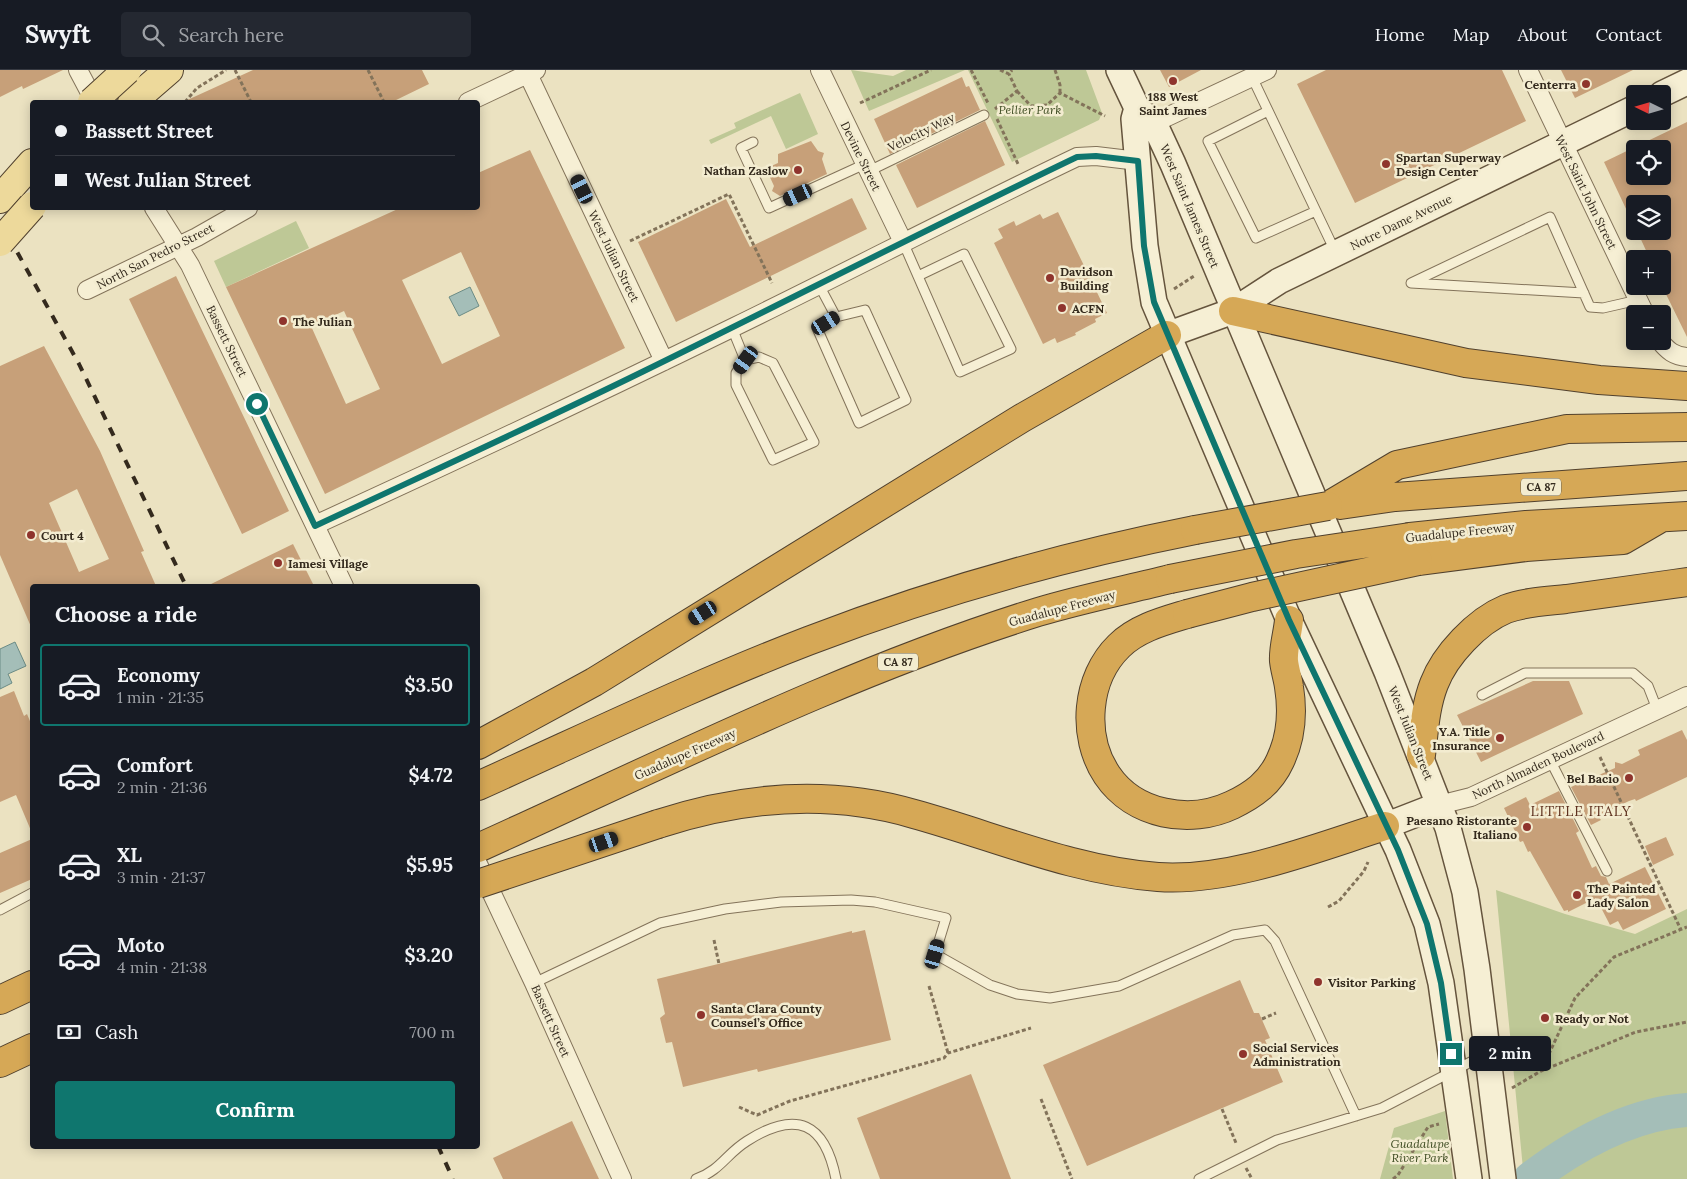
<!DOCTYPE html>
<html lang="en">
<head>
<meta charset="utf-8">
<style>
	:root { --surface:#171b24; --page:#242831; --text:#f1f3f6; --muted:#9ea1a6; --line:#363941; --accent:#0f766e }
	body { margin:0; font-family:Lora,serif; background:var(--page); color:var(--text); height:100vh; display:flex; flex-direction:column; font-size:19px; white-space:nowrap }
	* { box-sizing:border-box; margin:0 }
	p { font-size:16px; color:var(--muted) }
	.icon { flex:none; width:28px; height:28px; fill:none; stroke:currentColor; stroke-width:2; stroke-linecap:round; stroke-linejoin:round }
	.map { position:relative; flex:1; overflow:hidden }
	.side { position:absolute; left:30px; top:514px; width:450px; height:565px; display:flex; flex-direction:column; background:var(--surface); border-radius:5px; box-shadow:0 2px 12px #0003 }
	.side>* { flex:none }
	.top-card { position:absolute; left:30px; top:30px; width:450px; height:110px; border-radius:5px; box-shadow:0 2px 12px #0003; display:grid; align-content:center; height:110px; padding:0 25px; background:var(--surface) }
	.needle { width:32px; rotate:275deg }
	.tools { position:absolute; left:1626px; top:15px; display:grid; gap:10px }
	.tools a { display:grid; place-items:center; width:45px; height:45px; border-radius:5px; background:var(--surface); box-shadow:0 2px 12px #0003; font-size:25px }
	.end { position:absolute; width:22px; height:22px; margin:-11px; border:6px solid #0f766e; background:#fff; box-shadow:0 0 0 2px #fff }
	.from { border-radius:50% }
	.bubble { position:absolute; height:35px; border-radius:5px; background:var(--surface); box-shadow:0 2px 12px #0003; font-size:16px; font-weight:700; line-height:35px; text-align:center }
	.car { position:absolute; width:15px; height:30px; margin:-15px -8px; border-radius:6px; box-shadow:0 0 4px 1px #0007; background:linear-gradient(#222 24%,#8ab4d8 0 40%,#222 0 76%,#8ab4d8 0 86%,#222 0) }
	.top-card b { display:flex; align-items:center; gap:18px; height:48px; font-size:19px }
	.top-card b+b { border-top:1px solid var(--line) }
	.top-card i { width:12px; height:12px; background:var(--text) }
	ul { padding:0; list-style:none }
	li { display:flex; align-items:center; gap:15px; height:82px; margin:0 10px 8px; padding:0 15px; border:2px solid transparent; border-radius:5px }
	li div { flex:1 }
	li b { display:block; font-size:19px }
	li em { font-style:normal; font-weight:700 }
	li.selected { border-color:var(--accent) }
	li>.icon { width:45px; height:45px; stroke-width:1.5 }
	h2 { padding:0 25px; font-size:22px; line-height:60px }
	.pay { display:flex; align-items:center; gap:12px; height:55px; padding:0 25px; font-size:19px }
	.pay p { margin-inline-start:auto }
	.cta { display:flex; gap:10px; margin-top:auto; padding:10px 25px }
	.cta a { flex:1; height:58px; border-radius:5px; background:var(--accent); color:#fff; font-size:20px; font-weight:700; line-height:58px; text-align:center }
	header { display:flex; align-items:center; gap:30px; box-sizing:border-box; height:70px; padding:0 25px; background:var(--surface); border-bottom:1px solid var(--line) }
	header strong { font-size:24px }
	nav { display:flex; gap:28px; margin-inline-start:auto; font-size:18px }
	.search { width:350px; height:45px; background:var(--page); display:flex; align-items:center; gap:12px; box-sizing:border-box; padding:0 18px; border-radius:5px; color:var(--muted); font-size:19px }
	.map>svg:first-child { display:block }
	.green { fill:#bec896 }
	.water { fill:#a4beb8; stroke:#6b8b85 }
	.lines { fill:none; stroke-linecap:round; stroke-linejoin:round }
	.river { stroke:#a4beb8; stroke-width:34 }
	.building { fill:#c7a079; fill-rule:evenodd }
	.lane-casing { stroke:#83735a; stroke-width:11 }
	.street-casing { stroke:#83735a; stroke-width:20 }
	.secondary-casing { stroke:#65543d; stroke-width:28 }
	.primary-casing { stroke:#51412e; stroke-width:30 }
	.highway-casing { stroke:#51412e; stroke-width:30 }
	.path { stroke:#83735a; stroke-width:3; stroke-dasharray:4 2.5; stroke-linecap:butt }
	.lane { stroke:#f6efd4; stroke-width:9 }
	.street { stroke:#f6efd4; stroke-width:18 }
	.secondary { stroke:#f6efd4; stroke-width:25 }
	.primary { stroke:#edd99b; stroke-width:28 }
	.highway { stroke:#d6a856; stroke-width:28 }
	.rail { stroke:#342a1d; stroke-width:4; stroke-dasharray:9 9; stroke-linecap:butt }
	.primary-bridge-casing { stroke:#51412e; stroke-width:30; stroke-linecap:butt }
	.highway-bridge-casing { stroke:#51412e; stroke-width:30; stroke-linecap:butt }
	.primary-bridge { stroke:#edd99b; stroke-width:28 }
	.highway-bridge { stroke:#d6a856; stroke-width:28 }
	.route { stroke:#0f766e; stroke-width:6 }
	.poi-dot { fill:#8f342d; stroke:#f3ecd0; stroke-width:2 }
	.labels { text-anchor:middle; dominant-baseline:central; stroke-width:5; stroke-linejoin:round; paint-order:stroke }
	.shield { fill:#f3ecd0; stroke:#6d6453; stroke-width:1 }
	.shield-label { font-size:11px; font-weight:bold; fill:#342a1d }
	.poi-label { font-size:12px; font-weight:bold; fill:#342a1d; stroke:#f3ecd0; text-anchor:start }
	.park-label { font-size:12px; font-style:italic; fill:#414f25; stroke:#f3ecd0 }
	.street-label { font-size:12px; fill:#342a1d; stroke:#f3ecd0 }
	.neighbourhood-label { font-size:14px; letter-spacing:1px; fill:#5e311f; stroke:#f3ecd0 }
</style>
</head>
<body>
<header>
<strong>Swyft</strong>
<div class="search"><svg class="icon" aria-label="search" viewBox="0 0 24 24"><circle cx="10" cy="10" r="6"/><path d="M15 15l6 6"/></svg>Search here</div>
<nav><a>Home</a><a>Map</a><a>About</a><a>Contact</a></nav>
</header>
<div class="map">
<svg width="1687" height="1109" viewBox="0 0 1687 1109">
	<rect width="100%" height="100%" fill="#ebe2c1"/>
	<!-- green -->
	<path class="green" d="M 851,0 L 893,6 L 906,0 L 965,0 L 869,41 Z
		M 968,0 L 1086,0 L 1102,43 L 1099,50 L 1012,92 Z
		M 800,23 L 818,64 L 786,79 L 771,46 L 711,74 L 709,70 L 736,58 L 734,53 Z
		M 296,151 L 309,178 L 226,217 L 214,191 Z
		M 1496,820 L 1565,844 L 1635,864 L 1687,839 L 1687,1109 L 1524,1109 Z
		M 1445,1041 L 1453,1109 L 1380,1109 L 1394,1058 Z"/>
	<!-- water -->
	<path class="water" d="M 470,217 L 479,236 L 459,246 L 449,227 Z
		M 15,572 L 26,596 L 8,604 L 12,613 L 0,619 L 0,579 Z"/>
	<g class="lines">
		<!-- river -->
		<path class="river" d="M 1530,1109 C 1575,1075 1630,1044 1687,1040"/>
	</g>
	<!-- building -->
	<path class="building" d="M 0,0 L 63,0 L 23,19 L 22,16 L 0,27 Z
		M 253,0 L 422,0 L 429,14 L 392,32 L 183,32 Z
		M 1160,0 L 1201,0 L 1169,17 Z
		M 1326,0 L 1502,0 L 1526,51 L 1355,133 L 1297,14 Z
		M 1561,0 L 1633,0 L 1575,28 Z
		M 962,7 L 966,17 L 969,16 L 980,40 L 890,84 L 874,49 Z
		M 985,51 L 1005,95 L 917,138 L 896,95 Z
		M 1687,52 L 1687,267 L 1662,216 L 1662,189 L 1650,189 L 1637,161 L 1662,161 L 1662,134 L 1635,134 L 1635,158 L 1604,92 ZM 1635,79 L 1662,79 L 1662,106 L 1635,106 Z
		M 811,71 L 818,81 L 824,83 L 822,89 L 827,104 L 780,126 L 772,121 L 774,116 L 768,103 L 771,102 L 769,97 L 778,93 L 778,84 Z
		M 530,80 L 625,278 L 325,424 L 226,217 L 400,138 L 478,138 L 478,103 ZM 461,182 L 500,266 L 442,294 L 402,210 ZM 344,241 L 380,319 L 346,334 L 311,256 Z
		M 852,128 L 867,159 L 676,252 L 638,172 L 726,129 L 750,177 Z
		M 1058,142 L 1107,243 L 1095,249 L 1096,252 L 1075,263 L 1076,265 L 1057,273 L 1055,268 L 1043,274 L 994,173 L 1003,168 L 998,159 L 1014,151 L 1016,156 L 1040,144 L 1043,149 Z
		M 176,206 L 289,441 L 242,464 L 129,229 Z
		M 44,276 L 100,381 L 144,481 L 141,482 L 156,516 L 32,516 L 32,559 L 0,485 L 0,296 ZM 77,419 L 109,489 L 79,502 L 49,433 Z
		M 293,474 L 314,516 L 207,516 Z
		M 1533,611 L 1569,611 L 1583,644 L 1481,692 L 1457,645 Z
		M 14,621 L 24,646 L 27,644 L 32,656 L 32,763 L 16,725 L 0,732 L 0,627 Z
		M 1682,660 L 1687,670 L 1687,707 L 1636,731 L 1635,729 L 1629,731 L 1598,746 L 1601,750 L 1591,755 L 1571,717 L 1615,698 L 1615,692 L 1622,694 L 1640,685 L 1638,680 Z
		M 1559,721 L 1579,761 L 1576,763 L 1592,798 L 1596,796 L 1601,806 L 1606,807 L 1609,814 L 1645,797 L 1666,839 L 1623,860 L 1618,851 L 1610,855 L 1596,828 L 1568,842 L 1568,840 L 1564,841 L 1530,781 L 1528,782 L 1523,771 L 1520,772 L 1504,738 L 1526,727 L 1530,735 Z
		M 1666,767 L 1674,785 L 1653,795 L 1645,776 Z
		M 32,769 L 32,809 L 0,823 L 0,783 Z
		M 865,860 L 891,970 L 758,1002 L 757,999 L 683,1017 L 672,972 L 666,973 L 660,948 L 665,944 L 657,909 L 852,861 L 852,863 Z
		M 1240,910 L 1254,943 L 1259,943 L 1270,968 L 1265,970 L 1283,1012 L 1087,1096 L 1043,995 Z
		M 971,1004 L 1011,1109 L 880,1109 L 857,1048 Z
		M 572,1051 L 599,1109 L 503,1109 L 493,1088 Z"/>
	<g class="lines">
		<!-- lane casing -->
		<g class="lane-casing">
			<path id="lane" d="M 1252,7 L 1335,181
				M 1268,41 L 1208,71 L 1256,168 L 1316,141
				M 753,72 L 741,78 L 769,138 L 865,94
				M 869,101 L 984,45
				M 903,172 L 960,302 L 1011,279 L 964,184 L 918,206
				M 819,215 L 836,247 L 817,258 L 859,353 L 906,330 L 865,240 L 836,247
				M 1584,223 L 1411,213 L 1550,147 L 1590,237 L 1603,238 L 1638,230
				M 732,258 L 745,290 L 736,303 L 736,315 L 773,390 L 814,372 L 773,293 L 759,287 L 745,290
				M 1482,625 L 1525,603 L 1633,603 L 1648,616 L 1657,639
				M 1550,690 L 1607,801
				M 0,840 L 32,823
				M 534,913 L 660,853 L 725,839 L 781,832 L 851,830 L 875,832 L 946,848 L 935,884 L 990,915 L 1017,924 L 1050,928 L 1119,916 L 1233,865 L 1265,860 L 1275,871 L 1356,1046
				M 696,1109 C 721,1100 726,1084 747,1071 C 797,1039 825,1053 836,1109
				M 1199,1109 L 1277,1070 L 1382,1038 L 1486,984"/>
		</g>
		<!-- street casing -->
		<g class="street-casing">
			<path id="street" d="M 78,0 L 95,32
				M 526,0 L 664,291
				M 820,0 L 903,172
				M 1528,0 L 1645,244
				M 468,32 L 536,0
				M 1154,53 L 1267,0
				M 154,138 L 190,195 L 344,516
				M 87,220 L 197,167 L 248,138
				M 1660,271 C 1668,281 1674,286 1687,287
				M 315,455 C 455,391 595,325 734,257 C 849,201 962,142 1077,87 L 1096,86 L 1138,91
				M 1439,735 L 1471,727 L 1687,626
				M 478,794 L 534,913 L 622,1109"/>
		</g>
		<!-- secondary casing -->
		<g class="secondary-casing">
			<path id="secondary" d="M 1119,0 L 1137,38 L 1154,53 L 1173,94 L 1387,602 L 1448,758 L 1465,822 L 1477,899 L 1503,1109
				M 1662,24 L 1687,12
				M 1137,38 L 1134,49 L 1145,176 L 1154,232 L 1289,550 L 1398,780 L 1427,854 L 1441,913 L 1469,1109
				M 1167,265 L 1233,241 L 1279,211 L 1635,38
				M 1385,756 L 1439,735"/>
		</g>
		<!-- primary casing -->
		<g class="primary-casing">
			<path id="primary" d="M 132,32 L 169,0
				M 0,129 L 32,93"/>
		</g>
		<!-- highway casing -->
		<g class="highway-casing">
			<path id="highway" d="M 1233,241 L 1466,293 L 1599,310 L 1687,316
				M 1340,435 L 1395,427 L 1687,406
				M 1328,436 L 1397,395 L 1567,359 L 1687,357
				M 1410,467 L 1526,455 L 1687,446
				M 1418,491 L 1526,477 L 1623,470 L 1659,449
				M 1187,544 C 1164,551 1137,558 1119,576 C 1086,608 1081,666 1107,705 C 1134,745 1190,755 1232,735 C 1253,725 1270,713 1280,691 C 1291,668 1293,642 1289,617 C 1288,609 1285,600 1284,591 C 1283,578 1288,563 1289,550
				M 478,675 L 594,612 L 1022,348 L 1167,265
				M 1421,685 C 1424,662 1425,637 1434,614 C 1445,585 1477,551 1506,539 C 1525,532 1547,531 1566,529 C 1607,523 1647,518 1687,512
				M 478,716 C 587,667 696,614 808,571 C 933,523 1064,486 1195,460
				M 658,754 C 741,727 829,719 914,744 C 994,766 1074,801 1158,807 C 1231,812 1315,778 1385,756
				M 478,778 C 662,695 845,602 1038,542 C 1081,529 1126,520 1170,509
				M 0,930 L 32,915
				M 0,993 L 32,978"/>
		</g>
		<!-- path -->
		<path class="path" d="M 235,0 L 251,32
			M 368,0 L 384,32
			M 971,0 L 988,33
			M 1000,0 L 1009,4 L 1012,0
			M 1055,0 L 1060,15 L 1060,23
			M 1017,21 L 1031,36 L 1047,35 L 1060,23 L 1105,46
			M 185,32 L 197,18 L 226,0
			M 860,33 L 931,0
			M 995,39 L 1017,21 L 1009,4
			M 997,49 L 1018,94
			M 630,171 L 729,124 L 772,213
			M 1174,219 L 1194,206
			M 1600,687 L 1681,860
			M 1328,837 L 1339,831 L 1364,801 L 1368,792
			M 714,870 L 719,894
			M 929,916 L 948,983
			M 1262,949 L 1276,943
			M 1541,1001 L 1636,962 L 1687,952
			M 1512,1018 L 1541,1001 L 1575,928 L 1614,887 L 1687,857
			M 1041,1029 L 1072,1109
			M 739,1037 L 757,1045 L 790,1031 L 944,988 L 948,983 L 1031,958
			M 1222,1039 L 1236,1073
			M 1246,1098 L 1252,1109
			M 1393,1109 L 1398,1105 L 1428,1057 L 1439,1054"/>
		<!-- lane -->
		<use href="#lane" class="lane"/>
		<!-- street -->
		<use href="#street" class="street"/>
		<!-- secondary -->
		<use href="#secondary" class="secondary"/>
		<!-- primary -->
		<use href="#primary" class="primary"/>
		<!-- highway -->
		<use href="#highway" class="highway"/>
		<!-- rail -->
		<path class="rail" d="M 0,151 L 79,294 L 186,516
			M 438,1076 L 453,1109"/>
		<!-- primary-bridge casing -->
		<g class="primary-bridge-casing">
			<path id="primary-bridge" d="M 92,32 L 127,0
				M 0,172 L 32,136"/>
		</g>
		<!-- highway-bridge casing -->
		<g class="highway-bridge-casing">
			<path id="highway-bridge" d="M 1195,460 L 1328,436
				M 1170,509 L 1296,484 L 1410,467
				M 1187,544 L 1252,527 L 1418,491
				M 478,814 L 658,754"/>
		</g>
		<!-- primary-bridge -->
		<use href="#primary-bridge" class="primary-bridge"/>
		<!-- highway-bridge -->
		<use href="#highway-bridge" class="highway-bridge"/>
	</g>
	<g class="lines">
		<!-- route -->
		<path class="route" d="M 257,334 L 315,456 C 424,405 534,355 642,302 C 787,231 931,157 1077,87 L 1096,86 L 1138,91 L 1144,176 L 1154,232 L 1289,550 L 1398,780 L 1427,854 L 1441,913 L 1451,984"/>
	</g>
	<!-- markers -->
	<g class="poi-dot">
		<circle cx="1173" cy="11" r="5"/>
		<circle cx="1586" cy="14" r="5"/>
		<circle cx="1386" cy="94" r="5"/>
		<circle cx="798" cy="100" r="5"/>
		<circle cx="1050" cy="208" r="5"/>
		<circle cx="1062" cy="238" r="5"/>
		<circle cx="283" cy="251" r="5"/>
		<circle cx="31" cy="465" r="5"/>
		<circle cx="278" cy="493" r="5"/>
		<circle cx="1500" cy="668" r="5"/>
		<circle cx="1629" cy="708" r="5"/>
		<circle cx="1527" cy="757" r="5"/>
		<circle cx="1577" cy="825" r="5"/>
		<circle cx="1318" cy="912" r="5"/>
		<circle cx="701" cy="945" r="5"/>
		<circle cx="1545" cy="948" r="5"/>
		<circle cx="1243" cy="984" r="5"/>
	</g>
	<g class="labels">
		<!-- shield labels -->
		<g class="shield">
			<rect x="1521" y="408.5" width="40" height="17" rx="4"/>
			<rect x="878" y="583.5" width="40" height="17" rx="4"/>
		</g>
		<g class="shield-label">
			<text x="1541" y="417">CA 87</text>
			<text x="898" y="592">CA 87</text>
		</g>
		<!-- poi labels -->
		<g class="poi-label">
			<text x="1576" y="14" text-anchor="end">Centerra</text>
			<text x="1173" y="26" text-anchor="middle">188 West<tspan x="1173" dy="14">Saint James</tspan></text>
			<text x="1396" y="87">Spartan Superway<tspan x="1396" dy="14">Design Center</tspan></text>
			<text x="788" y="100" text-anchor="end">Nathan Zaslow</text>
			<text x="1060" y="201">Davidson<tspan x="1060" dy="14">Building</tspan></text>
			<text x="1072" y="238">ACFN</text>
			<text x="293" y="251">The Julian</text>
			<text x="41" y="465">Court 4</text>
			<text x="288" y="493">Iamesi Village</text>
			<text x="1490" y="661" text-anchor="end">Y.A. Title<tspan x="1490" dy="14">Insurance</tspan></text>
			<text x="1619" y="708" text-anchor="end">Bel Bacio</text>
			<text x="1517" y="750" text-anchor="end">Paesano Ristorante<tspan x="1517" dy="14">Italiano</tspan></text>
			<text x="1587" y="818">The Painted<tspan x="1587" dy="14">Lady Salon</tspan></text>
			<text x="1328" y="912">Visitor Parking</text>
			<text x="711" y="938">Santa Clara County<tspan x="711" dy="14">Counsel’s Office</tspan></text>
			<text x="1555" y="948">Ready or Not</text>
			<text x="1253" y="977">Social Services<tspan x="1253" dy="14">Administration</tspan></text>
		</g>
		<!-- park labels -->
		<g class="park-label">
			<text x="1030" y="39">Pellier Park</text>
			<text x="1420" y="1073">Guadalupe<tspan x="1420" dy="14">River Park</tspan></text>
		</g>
		<!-- street labels -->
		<g class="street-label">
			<text transform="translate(921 62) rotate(-26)">Velocity Way</text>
			<text transform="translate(861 86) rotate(64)">Devine Street</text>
			<text transform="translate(1586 122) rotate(64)">West Saint John Street</text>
			<text transform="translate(1190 136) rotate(67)">West Saint James Street</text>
			<text transform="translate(1401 152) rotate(-26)">Notre Dame Avenue</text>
			<text transform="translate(155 186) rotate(-27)">North San Pedro Street</text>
			<text transform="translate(614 186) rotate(64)">West Julian Street</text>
			<text transform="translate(227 271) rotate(64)">Bassett Street</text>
			<text transform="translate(1460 462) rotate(-6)">Guadalupe Freeway</text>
			<text transform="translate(1062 538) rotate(-15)">Guadalupe Freeway</text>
			<text transform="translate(1411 663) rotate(68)">West Julian Street</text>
			<text transform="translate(685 684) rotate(-24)">Guadalupe Freeway</text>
			<text transform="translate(1538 695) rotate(-25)">North Almaden Boulevard</text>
			<text transform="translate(551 951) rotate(66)">Bassett Street</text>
		</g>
		<!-- neighbourhood labels -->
		<g class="neighbourhood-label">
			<text x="1581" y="741">LITTLE ITALY</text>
		</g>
	</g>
</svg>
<div class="tools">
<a><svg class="needle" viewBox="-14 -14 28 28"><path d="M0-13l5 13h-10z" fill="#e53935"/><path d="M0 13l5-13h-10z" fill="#9ea1a6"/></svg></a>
<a><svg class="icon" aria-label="locate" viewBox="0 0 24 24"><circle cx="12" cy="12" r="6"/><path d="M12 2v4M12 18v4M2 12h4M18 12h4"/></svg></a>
<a><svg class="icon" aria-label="layers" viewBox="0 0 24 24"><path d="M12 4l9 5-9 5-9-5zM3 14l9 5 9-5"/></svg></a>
<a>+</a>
<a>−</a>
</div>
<i class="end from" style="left:257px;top:334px"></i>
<i class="end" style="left:1451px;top:984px"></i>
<div class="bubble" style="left:1469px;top:966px;width:82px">2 min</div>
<i class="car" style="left:582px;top:119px;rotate:334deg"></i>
<i class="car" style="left:798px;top:125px;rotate:245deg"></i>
<i class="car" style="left:826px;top:253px;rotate:59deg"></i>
<i class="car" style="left:746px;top:290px;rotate:216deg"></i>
<i class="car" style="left:703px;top:543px;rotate:238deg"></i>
<i class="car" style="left:604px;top:772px;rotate:71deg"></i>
<i class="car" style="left:935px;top:884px;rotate:17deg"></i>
<div class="top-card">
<b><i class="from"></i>Bassett Street</b>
<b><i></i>West Julian Street</b>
</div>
<section class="side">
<h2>Choose a ride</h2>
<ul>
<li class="selected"><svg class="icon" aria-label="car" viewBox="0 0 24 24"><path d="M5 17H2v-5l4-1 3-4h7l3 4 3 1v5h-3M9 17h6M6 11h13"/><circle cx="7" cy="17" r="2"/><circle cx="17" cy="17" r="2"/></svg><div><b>Economy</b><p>1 min · 21:35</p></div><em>$3.50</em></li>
<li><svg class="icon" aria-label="car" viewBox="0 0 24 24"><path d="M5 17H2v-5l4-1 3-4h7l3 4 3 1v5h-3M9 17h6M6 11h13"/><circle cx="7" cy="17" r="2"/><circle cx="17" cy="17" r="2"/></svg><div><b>Comfort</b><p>2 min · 21:36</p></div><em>$4.72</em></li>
<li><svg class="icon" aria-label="car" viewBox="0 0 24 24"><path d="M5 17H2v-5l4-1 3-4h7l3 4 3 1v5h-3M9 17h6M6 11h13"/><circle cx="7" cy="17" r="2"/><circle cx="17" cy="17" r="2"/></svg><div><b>XL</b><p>3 min · 21:37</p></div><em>$5.95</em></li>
<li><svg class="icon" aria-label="car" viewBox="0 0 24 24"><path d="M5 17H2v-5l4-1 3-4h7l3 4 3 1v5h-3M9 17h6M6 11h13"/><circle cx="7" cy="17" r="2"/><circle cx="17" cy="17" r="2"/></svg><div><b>Moto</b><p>4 min · 21:38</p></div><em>$3.20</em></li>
</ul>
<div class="pay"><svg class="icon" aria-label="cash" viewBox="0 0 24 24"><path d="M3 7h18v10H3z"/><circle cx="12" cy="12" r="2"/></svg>Cash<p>700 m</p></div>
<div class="cta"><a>Confirm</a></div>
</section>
</div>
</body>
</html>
